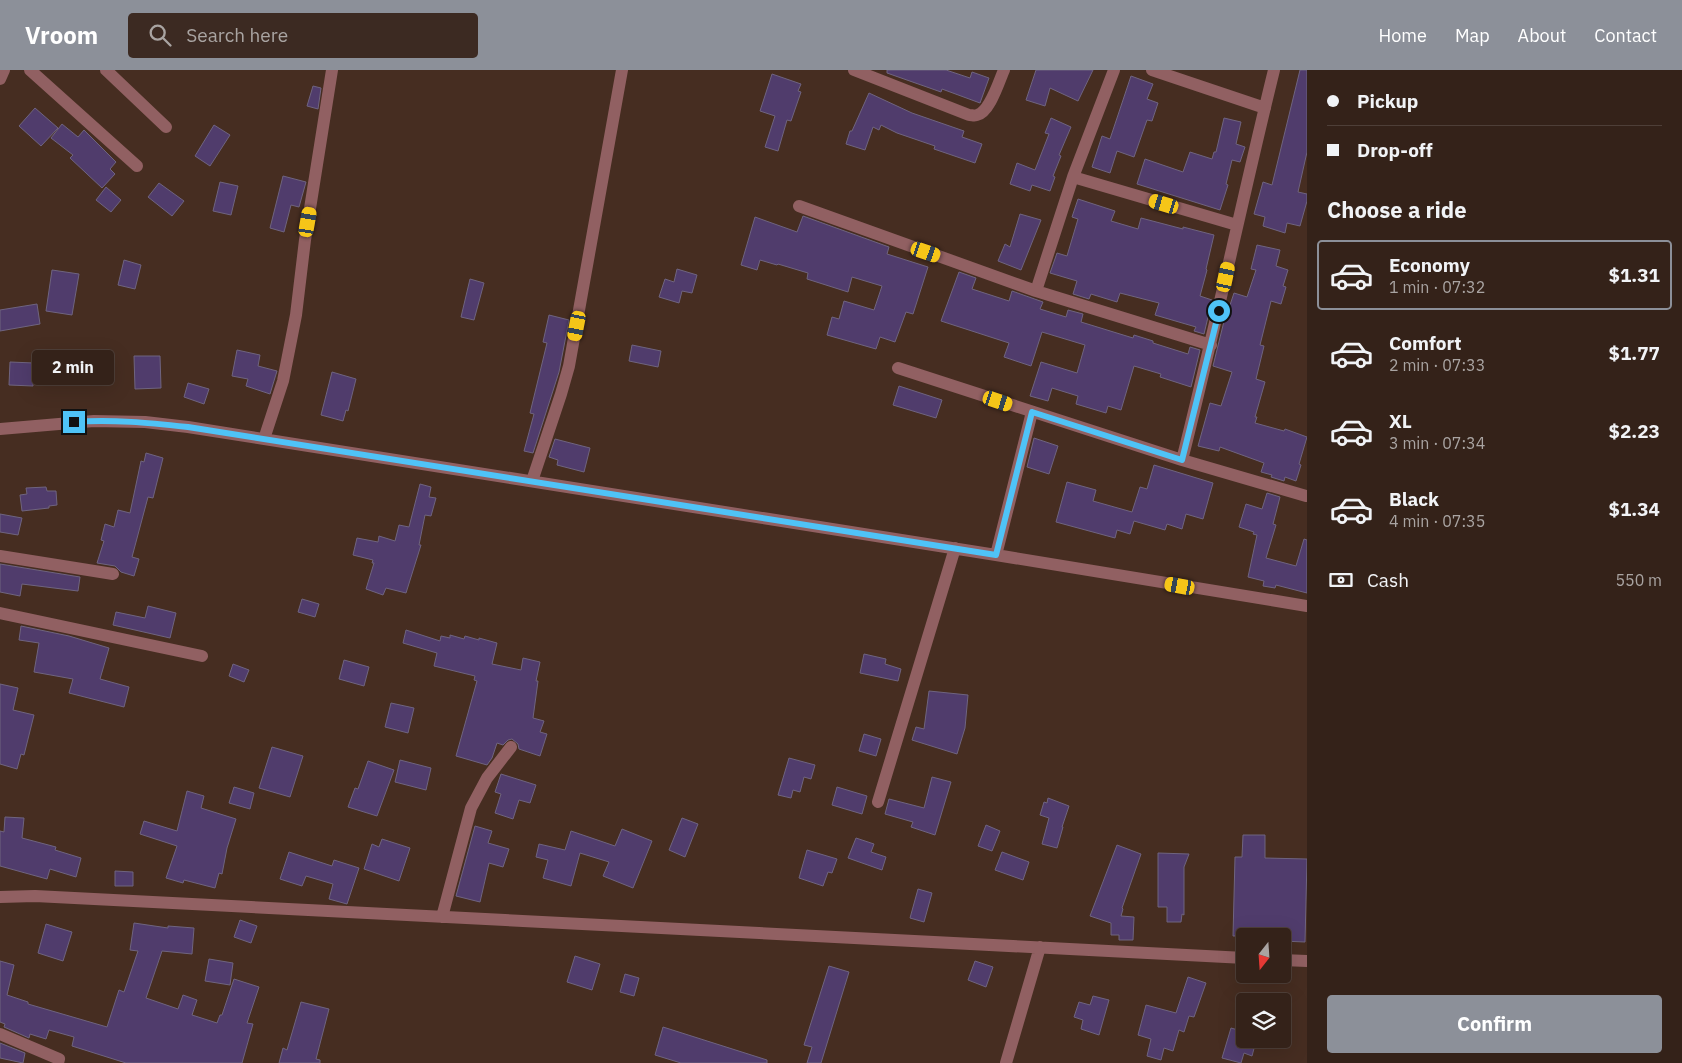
<!DOCTYPE html>
<html lang="en">
<head>
<meta charset="utf-8">
<style>
	:root { --surface:#342219; --page:#3c2a22; --text:#f1f3f6; --muted:#a9a4a2; --line:#4e3f38; --accent:#8c9099 }
	body { margin:0; font-family:"IBM Plex Sans",sans-serif; background:var(--page); color:var(--text); height:100vh; display:flex; flex-direction:column; font-size:19px; white-space:nowrap }
	* { box-sizing:border-box; margin:0 }
	p { font-size:16px; color:var(--muted) }
	.icon { flex:none; width:28px; height:28px; fill:none; stroke:currentColor; stroke-width:2; stroke-linecap:round; stroke-linejoin:round }
	.map { position:relative; flex:1; overflow:hidden }
	.details { display:flex; flex-direction:column; background:var(--surface); width:375px }
	.details>* { flex:none }
	.banner { display:grid; align-content:center; height:110px; padding:0 20px; background:var(--surface) }
	.needle { width:32px; rotate:197deg }
	.fabs { position:absolute; left:1236px; top:858px; display:grid; gap:10px }
	.fabs a { display:grid; place-items:center; width:55px; height:55px; border-radius:5px; background:var(--surface); box-shadow:0 5px 20px #0002,0 0 0 1px var(--line); font-size:25px }
	.end { position:absolute; width:22px; height:22px; margin:-11px; border:6px solid #4fc3f7; background:#111; box-shadow:0 0 0 2px #111 }
	.from { border-radius:50% }
	.bubble { position:absolute; height:35px; border-radius:5px; background:var(--surface); box-shadow:0 5px 20px #0002,0 0 0 1px var(--line); font-size:16px; font-weight:800; line-height:35px; text-align:center }
	.car { position:absolute; width:15px; height:30px; margin:-15px -8px; border-radius:6px; box-shadow:0 0 4px 1px #0007; background:linear-gradient(#f5c518 24%,#345 0 40%,#f5c518 0 76%,#345 0 86%,#f5c518 0) }
	.banner b { display:flex; align-items:center; gap:18px; height:48px; font-size:19px }
	.banner b+b { border-top:1px solid var(--line) }
	.banner i { width:12px; height:12px; background:var(--text) }
	ul { padding:0; list-style:none }
	li { display:flex; align-items:center; gap:15px; height:70px; margin:0 10px 8px; padding:0 10px; border:2px solid transparent; border-radius:5px }
	li div { flex:1 }
	li b { display:block; font-size:19px }
	li em { font-style:normal; font-weight:800 }
	li.selected { border-color:var(--accent) }
	li>.icon { width:45px; height:45px; stroke-width:1.5 }
	h2 { padding:0 20px; font-size:22px; line-height:60px }
	.pay { display:flex; align-items:center; gap:12px; height:55px; padding:0 20px; font-size:19px }
	.pay p { margin-inline-start:auto }
	.action { display:flex; gap:10px; margin-top:auto; padding:10px 20px }
	.action a { flex:1; height:58px; border-radius:5px; background:var(--accent); color:#fff; font-size:20px; font-weight:800; line-height:58px; text-align:center }
	header { display:flex; align-items:center; gap:30px; box-sizing:border-box; height:70px; padding:0 25px; background:var(--accent); color:#fff }
	header strong { font-size:24px }
	nav { display:flex; gap:28px; margin-inline-start:auto; font-size:18px }
	.search { width:350px; height:45px; background:var(--page); display:flex; align-items:center; gap:12px; box-sizing:border-box; padding:0 18px; border-radius:5px; color:var(--muted); font-size:19px }
	main { display:flex; flex:1; min-height:0 }
	.map>svg:first-child { display:block }
	.building { fill:#503c6c; stroke:#6f647f }
	.lines { fill:none; stroke-linecap:round; stroke-linejoin:round }
	.minor { stroke:#916062; stroke-width:12 }
	.route { stroke:#4fc3f7; stroke-width:6 }
</style>
</head>
<body>
<header>
<strong>Vroom</strong>
<div class="search"><svg class="icon" aria-label="search" viewBox="0 0 24 24"><circle cx="10" cy="10" r="6"/><path d="M15 15l6 6"/></svg>Search here</div>
<nav><a>Home</a><a>Map</a><a>About</a><a>Contact</a></nav>
</header>
<main>
<div class="map">
<svg width="1307" height="993" viewBox="0 0 1307 993">
	<rect width="100%" height="100%" fill="#462d21"/>
	<!-- building -->
	<path class="building" d="M 887,0 L 946,0 L 970,8 L 972,2 L 989,8 L 980,33 L 942,19 L 941,22 L 887,3 Z
		M 1036,0 L 1093,0 L 1078,31 L 1050,18 L 1045,36 L 1026,30 Z
		M 1300,0 L 1307,0 L 1307,82 L 1298,122 L 1307,124 L 1307,131 L 1300,156 L 1287,153 L 1285,163 L 1263,156 L 1265,147 L 1254,144 L 1263,112 L 1272,115 Z
		M 772,4 L 801,14 L 798,21 L 801,22 L 791,51 L 787,50 L 778,81 L 765,77 L 775,46 L 760,41 Z
		M 1131,6 L 1153,14 L 1147,29 L 1158,33 L 1152,51 L 1147,50 L 1134,87 L 1117,81 L 1110,103 L 1092,97 L 1102,66 L 1110,69 Z
		M 313,16 L 321,18 L 318,39 L 307,36 Z
		M 869,23 L 912,43 L 964,61 L 962,67 L 982,74 L 975,93 L 934,79 L 935,76 L 897,63 L 881,55 L 879,60 L 873,57 L 865,80 L 846,74 L 850,61 L 852,61 Z
		M 35,38 L 58,58 L 41,76 L 19,56 Z
		M 1051,48 L 1071,57 L 1059,85 L 1061,86 L 1053,106 L 1055,107 L 1050,121 L 1032,115 L 1030,121 L 1010,114 L 1017,93 L 1035,100 L 1049,64 L 1045,63 Z
		M 1224,48 L 1241,52 L 1236,74 L 1245,77 L 1240,92 L 1232,90 L 1226,114 L 1228,115 L 1220,140 L 1137,114 L 1145,89 L 1183,102 L 1190,82 L 1212,89 L 1214,82 L 1216,82 Z
		M 62,54 L 78,67 L 84,60 L 116,92 L 110,99 L 115,104 L 102,118 L 70,88 L 73,85 L 51,68 Z
		M 214,55 L 230,65 L 210,96 L 195,86 Z
		M 283,106 L 306,112 L 299,137 L 291,135 L 284,162 L 270,158 Z
		M 220,112 L 238,116 L 231,145 L 213,141 Z
		M 159,113 L 184,131 L 172,146 L 148,127 Z
		M 106,117 L 121,130 L 111,142 L 96,130 Z
		M 1078,129 L 1115,141 L 1111,151 L 1138,159 L 1141,148 L 1183,159 L 1183,157 L 1214,165 L 1206,199 L 1207,200 L 1200,226 L 1212,230 L 1204,264 L 1194,261 L 1196,257 L 1155,245 L 1159,233 L 1120,223 L 1117,232 L 1091,224 L 1089,229 L 1073,224 L 1077,211 L 1050,203 L 1057,183 L 1067,186 L 1078,149 L 1072,147 Z
		M 1020,144 L 1041,150 L 1021,200 L 998,191 L 1005,174 L 1010,177 Z
		M 803,146 L 889,177 L 887,184 L 928,197 L 913,244 L 906,242 L 895,272 L 880,267 L 876,279 L 827,265 L 832,247 L 839,249 L 844,231 L 874,240 L 882,216 L 852,207 L 848,222 L 807,209 L 808,203 L 778,194 L 777,195 L 760,190 L 757,200 L 741,195 L 755,147 L 797,162 Z
		M 1257,175 L 1280,180 L 1276,196 L 1288,200 L 1283,216 L 1286,217 L 1281,234 L 1271,231 L 1260,275 L 1264,276 L 1256,309 L 1265,312 L 1255,347 L 1257,347 L 1255,353 L 1284,361 L 1285,359 L 1307,367 L 1299,394 L 1301,395 L 1296,411 L 1285,407 L 1284,411 L 1271,407 L 1272,405 L 1261,402 L 1264,393 L 1220,377 L 1219,381 L 1198,376 L 1210,333 L 1221,336 L 1232,302 L 1213,296 L 1228,235 L 1230,235 L 1234,223 L 1247,227 L 1256,200 L 1251,199 Z
		M 124,190 L 141,195 L 135,219 L 118,215 Z
		M 677,199 L 697,205 L 692,223 L 682,221 L 679,233 L 659,227 L 665,209 L 674,212 Z
		M 52,200 L 79,204 L 72,245 L 46,241 Z
		M 959,202 L 976,208 L 972,219 L 1009,231 L 1012,221 L 1043,232 L 1040,239 L 1066,247 L 1068,240 L 1083,244 L 1081,252 L 1133,268 L 1134,265 L 1153,271 L 1153,273 L 1188,284 L 1190,277 L 1200,280 L 1191,317 L 1160,307 L 1161,304 L 1134,296 L 1121,340 L 1108,336 L 1106,343 L 1076,334 L 1078,326 L 1052,318 L 1048,331 L 1030,326 L 1041,292 L 1077,303 L 1085,275 L 1042,262 L 1031,296 L 1004,287 L 1009,273 L 941,251 Z
		M 470,209 L 484,213 L 474,250 L 461,247 Z
		M 37,234 L 40,254 L 0,261 L 0,240 Z
		M 549,245 L 569,250 L 559,302 L 533,383 L 524,381 L 534,344 L 530,343 L 547,273 L 543,272 Z
		M 632,275 L 661,281 L 658,297 L 629,291 Z
		M 237,280 L 260,285 L 258,296 L 277,301 L 270,324 L 246,316 L 248,309 L 232,306 Z
		M 134,286 L 160,286 L 161,318 L 135,319 Z
		M 10,292 L 34,293 L 33,316 L 9,315 Z
		M 332,302 L 356,309 L 348,341 L 346,340 L 343,351 L 321,345 Z
		M 188,313 L 209,319 L 204,334 L 184,327 Z
		M 899,316 L 942,330 L 936,348 L 893,335 Z
		M 1034,368 L 1058,376 L 1049,404 L 1027,397 Z
		M 555,369 L 590,378 L 584,402 L 557,395 L 558,390 L 549,387 Z
		M 146,383 L 163,388 L 153,428 L 148,427 L 132,487 L 139,489 L 134,506 L 121,502 L 115,496 L 97,493 L 104,471 L 101,470 L 105,454 L 114,457 L 118,440 L 130,443 L 141,391 L 144,392 Z
		M 1154,395 L 1213,413 L 1203,449 L 1186,444 L 1182,459 L 1167,454 L 1165,460 L 1134,451 L 1130,464 L 1117,460 L 1115,468 L 1056,452 L 1067,412 L 1096,420 L 1093,431 L 1132,442 L 1140,417 L 1147,419 Z
		M 420,414 L 431,417 L 429,427 L 436,428 L 431,446 L 425,445 L 419,475 L 421,475 L 406,523 L 386,518 L 383,525 L 366,519 L 374,493 L 372,493 L 373,490 L 353,485 L 357,468 L 378,472 L 379,466 L 395,471 L 399,455 L 409,457 Z
		M 46,417 L 47,421 L 56,421 L 57,435 L 49,436 L 49,438 L 22,441 L 20,425 L 27,424 L 26,418 Z
		M 1267,423 L 1280,427 L 1273,454 L 1276,455 L 1266,488 L 1296,496 L 1304,469 L 1307,470 L 1307,523 L 1276,515 L 1275,518 L 1263,516 L 1264,511 L 1248,507 L 1257,465 L 1253,464 L 1254,462 L 1239,457 L 1246,434 L 1262,439 Z
		M 0,444 L 22,448 L 18,465 L 0,462 Z
		M 0,494 L 80,507 L 78,521 L 22,514 L 20,526 L 0,522 Z
		M 302,529 L 319,534 L 315,547 L 298,542 Z
		M 148,536 L 176,543 L 170,568 L 113,555 L 116,542 L 145,548 Z
		M 21,556 L 69,566 L 109,578 L 100,609 L 129,617 L 124,637 L 69,623 L 73,609 L 34,602 L 39,573 L 19,570 Z
		M 406,560 L 440,571 L 441,566 L 450,568 L 450,565 L 464,569 L 465,566 L 479,570 L 479,568 L 497,573 L 492,594 L 521,600 L 523,588 L 540,592 L 536,611 L 538,611 L 533,648 L 544,651 L 540,662 L 547,664 L 540,686 L 519,679 L 518,674 L 512,669 L 508,670 L 503,675 L 497,673 L 492,688 L 487,695 L 456,686 L 477,611 L 474,610 L 475,606 L 434,596 L 437,583 L 403,573 Z
		M 864,584 L 886,589 L 885,594 L 901,599 L 898,611 L 860,603 Z
		M 344,590 L 369,597 L 364,616 L 339,609 Z
		M 233,594 L 249,600 L 244,612 L 229,606 Z
		M 0,614 L 18,618 L 13,640 L 34,645 L 24,685 L 21,684 L 17,699 L 0,694 Z
		M 929,621 L 968,625 L 965,658 L 957,684 L 912,670 L 916,657 L 924,659 Z
		M 391,633 L 414,638 L 408,663 L 385,657 Z
		M 864,664 L 881,669 L 876,686 L 859,681 Z
		M 272,677 L 303,686 L 290,727 L 259,718 Z
		M 789,688 L 815,695 L 811,709 L 804,707 L 800,722 L 793,720 L 791,728 L 778,725 Z
		M 400,690 L 431,698 L 426,720 L 395,712 Z
		M 368,691 L 394,700 L 377,746 L 348,737 L 355,718 L 358,719 Z
		M 501,704 L 536,715 L 530,733 L 519,730 L 513,749 L 495,743 L 501,724 L 495,722 Z
		M 932,707 L 951,712 L 935,765 L 911,757 L 913,752 L 885,744 L 889,729 L 924,738 Z
		M 234,717 L 254,723 L 250,739 L 229,733 Z
		M 837,717 L 867,726 L 862,744 L 832,735 Z
		M 187,721 L 204,726 L 201,738 L 236,749 L 227,778 L 222,804 L 219,803 L 215,818 L 184,810 L 183,813 L 166,808 L 177,776 L 140,764 L 144,751 L 177,761 Z
		M 1048,728 L 1069,736 L 1062,757 L 1063,757 L 1057,778 L 1042,774 L 1049,748 L 1040,745 L 1044,732 L 1047,733 Z
		M 5,747 L 24,748 L 22,768 L 56,777 L 55,780 L 81,788 L 76,807 L 50,799 L 47,809 L 0,796 L 0,761 L 4,762 Z
		M 682,748 L 698,754 L 685,787 L 669,780 Z
		M 986,755 L 1000,761 L 992,781 L 978,776 Z
		M 475,756 L 492,761 L 488,773 L 509,779 L 503,797 L 489,793 L 480,832 L 456,826 Z
		M 622,759 L 652,771 L 633,818 L 603,806 L 609,792 L 580,783 L 571,816 L 543,808 L 548,790 L 536,787 L 539,774 L 565,780 L 571,761 L 615,776 Z
		M 1243,765 L 1265,765 L 1265,788 L 1307,789 L 1305,872 L 1282,871 L 1282,866 L 1233,866 L 1235,787 L 1242,787 Z
		M 856,768 L 874,774 L 871,782 L 886,787 L 882,800 L 848,788 Z
		M 382,769 L 410,778 L 399,811 L 364,799 L 372,774 L 379,777 Z
		M 1117,775 L 1141,784 L 1122,838 L 1123,839 L 1121,846 L 1134,847 L 1133,870 L 1119,870 L 1119,865 L 1111,865 L 1111,853 L 1090,846 Z
		M 807,780 L 837,789 L 832,803 L 828,802 L 823,816 L 799,808 Z
		M 289,782 L 332,796 L 334,790 L 359,798 L 347,834 L 329,829 L 333,814 L 306,806 L 302,816 L 280,809 Z
		M 1002,782 L 1029,792 L 1023,810 L 995,800 Z
		M 1158,783 L 1189,784 L 1184,797 L 1184,845 L 1182,844 L 1181,852 L 1167,852 L 1167,837 L 1158,837 Z
		M 115,801 L 133,802 L 133,816 L 115,816 Z
		M 918,819 L 932,823 L 924,852 L 910,848 Z
		M 240,850 L 257,856 L 251,873 L 234,867 Z
		M 134,853 L 168,858 L 168,856 L 194,858 L 192,884 L 162,881 L 146,928 L 178,939 L 183,925 L 197,930 L 192,945 L 217,953 L 220,945 L 222,945 L 234,909 L 259,917 L 247,953 L 253,954 L 242,993 L 126,993 L 72,976 L 74,967 L 49,960 L 46,969 L 30,964 L 29,968 L 4,957 L 5,954 L 0,952 L 0,891 L 14,895 L 7,925 L 28,932 L 28,934 L 107,957 L 119,920 L 124,922 L 138,881 L 130,880 Z
		M 46,854 L 72,862 L 63,891 L 38,883 Z
		M 575,886 L 600,894 L 592,920 L 567,912 Z
		M 209,889 L 233,893 L 230,915 L 205,911 Z
		M 975,891 L 993,897 L 986,917 L 968,910 Z
		M 829,896 L 849,902 L 821,993 L 807,993 L 812,977 L 804,975 Z
		M 625,904 L 639,908 L 634,926 L 620,922 Z
		M 1188,907 L 1206,913 L 1194,947 L 1189,946 L 1184,962 L 1179,960 L 1173,981 L 1164,978 L 1161,990 L 1147,986 L 1151,969 L 1138,965 L 1146,935 L 1176,943 Z
		M 1093,926 L 1109,930 L 1099,965 L 1081,959 L 1083,950 L 1074,947 L 1079,932 L 1090,935 Z
		M 301,932 L 329,939 L 316,989 L 320,990 L 320,993 L 279,993 L 283,978 L 287,980 Z
		M 663,957 L 767,990 L 767,993 L 681,993 L 655,985 Z
		M 1231,958 L 1245,962 L 1245,969 L 1256,971 L 1252,986 L 1244,983 L 1241,993 L 1222,988 Z
		M 0,973 L 25,983 L 23,993 L 0,988 Z"/>
	<g class="lines">
		<!-- minor -->
		<path class="minor" d="M 30,0 L 137,96
			M 106,0 L 166,57
			M 854,0 L 969,45 C 972,45 975,46 977,45 C 990,42 999,11 1004,0
			M 1152,0 L 1265,38
			M 0,9 L 4,0
			M 1073,107 L 1237,155
			M 799,136 L 1036,221 L 1211,275
			M 1036,221 L 1073,107 L 1114,0
			M 898,298 L 1182,390 L 1306,426
			M 0,359 L 94,351 L 145,352 L 188,357 L 996,485 L 1307,536
			M 264,369 L 283,311 L 296,245 L 305,170 L 332,0
			M 1182,390 C 1215,260 1242,130 1274,0
			M 532,411 L 561,324 L 569,296 L 622,0
			M 996,485 L 1032,342
			M 0,486 L 113,504
			M 0,543 L 202,586
			M 878,732 L 955,478
			M 0,827 L 35,826 L 1245,888
			M 442,847 L 471,738 L 487,708 L 511,677
			M 1282,890 L 1307,891
			M 0,964 L 59,989 L 58,993
			M 1006,993 L 1040,877"/>
	</g>
	<g class="lines">
		<!-- route -->
		<path class="route" d="M 74,352 C 112,349 150,353 188,357 L 996,485 L 1032,342 L 1182,390 L 1219,241"/>
	</g>
</svg>
<div class="fabs">
<a><svg class="needle" viewBox="-14 -14 28 28"><path d="M0-13l5 13h-10z" fill="#e53935"/><path d="M0 13l5-13h-10z" fill="#a9a4a2"/></svg></a>
<a><svg class="icon" aria-label="layers" viewBox="0 0 24 24"><path d="M12 4l9 5-9 5-9-5zM3 14l9 5 9-5"/></svg></a>
</div>
<i class="end from" style="left:1219px;top:241px"></i>
<i class="end" style="left:74px;top:352px"></i>
<div class="bubble" style="left:32px;top:280px;width:82px">2 min</div>
<i class="car" style="left:1164px;top:134px;rotate:287deg"></i>
<i class="car" style="left:308px;top:152px;rotate:10deg"></i>
<i class="car" style="left:926px;top:182px;rotate:109deg"></i>
<i class="car" style="left:1226px;top:207px;rotate:12deg"></i>
<i class="car" style="left:577px;top:256px;rotate:191deg"></i>
<i class="car" style="left:998px;top:331px;rotate:108deg"></i>
<i class="car" style="left:1180px;top:516px;rotate:280deg"></i>
</div>
<section class="details">
<div class="banner">
<b><i class="from"></i>Pickup</b>
<b><i></i>Drop-off</b>
</div>
<h2>Choose a ride</h2>
<ul>
<li class="selected"><svg class="icon" aria-label="car" viewBox="0 0 24 24"><path d="M5 17H2v-5l4-1 3-4h7l3 4 3 1v5h-3M9 17h6M6 11h13"/><circle cx="7" cy="17" r="2"/><circle cx="17" cy="17" r="2"/></svg><div><b>Economy</b><p>1 min · 07:32</p></div><em>$1.31</em></li>
<li><svg class="icon" aria-label="car" viewBox="0 0 24 24"><path d="M5 17H2v-5l4-1 3-4h7l3 4 3 1v5h-3M9 17h6M6 11h13"/><circle cx="7" cy="17" r="2"/><circle cx="17" cy="17" r="2"/></svg><div><b>Comfort</b><p>2 min · 07:33</p></div><em>$1.77</em></li>
<li><svg class="icon" aria-label="car" viewBox="0 0 24 24"><path d="M5 17H2v-5l4-1 3-4h7l3 4 3 1v5h-3M9 17h6M6 11h13"/><circle cx="7" cy="17" r="2"/><circle cx="17" cy="17" r="2"/></svg><div><b>XL</b><p>3 min · 07:34</p></div><em>$2.23</em></li>
<li><svg class="icon" aria-label="car" viewBox="0 0 24 24"><path d="M5 17H2v-5l4-1 3-4h7l3 4 3 1v5h-3M9 17h6M6 11h13"/><circle cx="7" cy="17" r="2"/><circle cx="17" cy="17" r="2"/></svg><div><b>Black</b><p>4 min · 07:35</p></div><em>$1.34</em></li>
</ul>
<div class="pay"><svg class="icon" aria-label="cash" viewBox="0 0 24 24"><path d="M3 7h18v10H3z"/><circle cx="12" cy="12" r="2"/></svg>Cash<p>550 m</p></div>
<div class="action"><a>Confirm</a></div>
</section>
</main>
</body>
</html>
